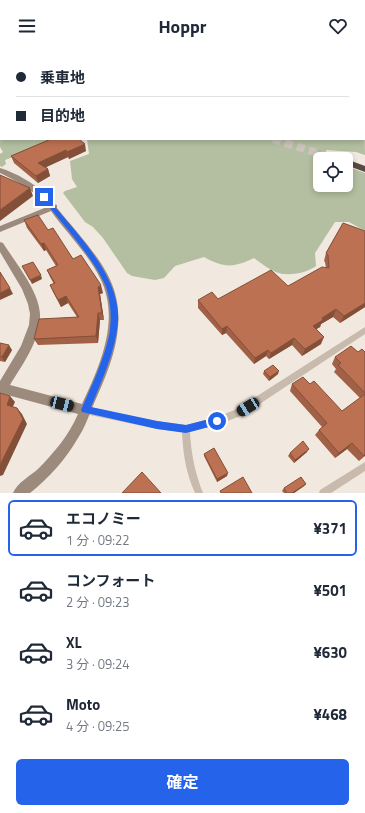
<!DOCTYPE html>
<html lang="ja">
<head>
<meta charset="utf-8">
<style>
	:root { --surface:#fff; --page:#f6f6f7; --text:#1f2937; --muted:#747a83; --line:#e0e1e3; --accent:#2563eb }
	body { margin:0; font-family:"Titillium Web","Noto Sans JP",sans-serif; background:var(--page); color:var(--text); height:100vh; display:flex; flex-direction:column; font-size:15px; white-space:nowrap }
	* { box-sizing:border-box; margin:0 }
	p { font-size:13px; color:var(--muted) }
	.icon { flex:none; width:22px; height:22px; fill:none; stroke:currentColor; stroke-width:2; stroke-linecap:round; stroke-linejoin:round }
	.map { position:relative; height:441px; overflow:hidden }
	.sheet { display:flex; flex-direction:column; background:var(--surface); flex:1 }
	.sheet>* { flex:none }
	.hud { position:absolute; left:0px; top:0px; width:365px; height:88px; box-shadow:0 2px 6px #0003; display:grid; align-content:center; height:88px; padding:0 16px; background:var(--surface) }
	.tools { position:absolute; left:313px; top:100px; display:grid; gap:8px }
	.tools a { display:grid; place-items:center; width:40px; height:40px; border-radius:6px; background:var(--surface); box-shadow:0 2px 6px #0003; font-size:20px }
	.end { position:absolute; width:18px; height:18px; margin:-9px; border:5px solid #2563eb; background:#fff; box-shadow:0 0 0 2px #fff }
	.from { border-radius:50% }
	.car { position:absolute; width:12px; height:24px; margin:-12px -6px; border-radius:5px; box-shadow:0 0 3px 1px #0007; background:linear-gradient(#222 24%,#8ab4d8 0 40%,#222 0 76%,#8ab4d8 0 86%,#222 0) }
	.hud b { display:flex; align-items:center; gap:14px; height:38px; font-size:15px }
	.hud b+b { border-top:1px solid var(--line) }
	.hud i { width:10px; height:10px; background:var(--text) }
	ul { padding:7px 0 0; list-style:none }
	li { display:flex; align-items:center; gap:12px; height:56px; margin:0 8px 6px; padding:0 8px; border:2px solid transparent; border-radius:6px }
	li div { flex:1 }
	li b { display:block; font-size:15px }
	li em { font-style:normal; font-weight:700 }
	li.active { border-color:var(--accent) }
	li>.icon { width:36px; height:36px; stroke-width:1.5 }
	.action { display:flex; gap:8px; margin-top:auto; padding:8px 16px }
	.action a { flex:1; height:46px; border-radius:6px; background:var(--accent); color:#fff; font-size:16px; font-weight:700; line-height:46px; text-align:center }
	header { display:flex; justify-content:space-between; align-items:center; height:52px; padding:0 16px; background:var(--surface); font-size:18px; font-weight:700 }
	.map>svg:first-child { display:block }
	.green { fill:#b3bfa0 }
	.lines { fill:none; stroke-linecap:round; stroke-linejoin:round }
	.highway-tunnel { stroke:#ccc4bb; stroke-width:8; stroke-dasharray:8 4.5; stroke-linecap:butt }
	.street { fill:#c8baac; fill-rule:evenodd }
	.secondary { fill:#9c8a7d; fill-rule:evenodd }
	.highway { fill:#574a42; fill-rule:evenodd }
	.wall { fill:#a26147 }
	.shaded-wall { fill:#844f39 }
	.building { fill:#bc7152; stroke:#844f39 }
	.route { fill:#2563eb }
</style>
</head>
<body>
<header><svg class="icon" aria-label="menu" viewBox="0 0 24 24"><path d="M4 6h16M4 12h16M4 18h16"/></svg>Hoppr<svg class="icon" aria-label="heart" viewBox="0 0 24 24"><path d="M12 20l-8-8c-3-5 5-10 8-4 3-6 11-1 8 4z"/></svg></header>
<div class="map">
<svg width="365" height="441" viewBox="0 0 365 441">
	<rect width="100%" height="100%" fill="#f1e9df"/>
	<!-- green -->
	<path class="green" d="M 128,0 L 323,0 L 324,1 L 128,1 Z
		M 364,55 L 365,103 L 356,100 L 326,98 L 325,105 L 328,107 L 320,107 L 320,133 L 346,133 L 346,114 L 365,121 L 365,179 L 349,170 L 335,170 L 315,201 L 316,214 C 307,221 287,225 276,220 C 268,217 261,211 254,206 C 233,216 224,216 204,205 L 175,214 L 164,226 L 155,228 L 132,224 L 127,221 L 103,186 L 93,175 L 85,170 L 63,141 L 65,139 L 77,135 L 72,127 L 70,109 L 89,102 L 87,87 L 364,87 Z
		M 0,86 L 1,87 L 63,87 L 5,108 L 6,112 L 2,115 L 0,114 L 0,102 L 3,100 L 0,95 Z"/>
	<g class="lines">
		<!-- highway-tunnel -->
		<path class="highway-tunnel" d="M 273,87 L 330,105"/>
		<!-- street -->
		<path class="street" d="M 66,0 L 70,0 L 69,1 L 65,1 Z
			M 329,0 L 334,0 L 335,1 L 330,1 Z
			M 364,26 L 365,26 L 365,28 L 364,28 Z
			M 0,34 L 1,34 L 1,37 L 0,37 Z
			M 365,275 L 365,282 L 243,363 L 217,373 L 190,380 C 191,401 195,421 203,441 L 195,441 C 186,421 183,402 182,380 L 157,377 L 85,362 L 82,361 L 81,358 L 82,355 L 85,354 L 157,369 L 186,373 L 217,365 L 237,357 Z
			M 365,410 L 365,419 L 331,441 L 319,441 L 320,438 Z"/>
		<!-- secondary -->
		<path class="secondary" d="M 0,116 C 16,121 34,131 46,143 C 50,146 52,152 57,153 L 57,156 C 77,181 107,211 115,241 C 126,281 108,320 92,356 C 88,366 84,377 78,386 C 66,407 49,426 30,441 L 13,441 C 17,431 30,424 38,417 C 54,401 69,383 78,362 L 0,341 L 0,329 L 21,294 L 29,273 L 30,262 L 28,252 L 22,237 L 0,200 L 0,190 L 3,191 C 15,210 39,239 40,262 C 41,288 22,313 10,333 L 82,352 C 100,314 121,267 100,226 C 89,203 66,180 51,159 L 0,180 L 0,174 L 47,155 C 35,138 18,130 0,121 Z"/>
		<!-- highway -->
		<path class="highway" d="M 0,18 L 1,18 L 1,23 L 0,23 Z
			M 331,100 L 345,105 L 346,107 L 334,107 L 328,105 L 328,101 Z
			M 346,107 L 365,114 L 365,120 L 346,113 Z"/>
	</g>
	<!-- wall -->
	<path class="wall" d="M 51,87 L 86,99 L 69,107 L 68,105 L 46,115 L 48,117 L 50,124 L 38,131 L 14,111 L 11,104 Z
		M 24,168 L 48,178 L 103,241 L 100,242 L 104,268 L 100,268 L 98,291 L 38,293 L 34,287 L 77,265 L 68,251 L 61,255 L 53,240 L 50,233 L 54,232 L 50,225 L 47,218 L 56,214 L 46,198 L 44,199 L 27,176 Z
		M 343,171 L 365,255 L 340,271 L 333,265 L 321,272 L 320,275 L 316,277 L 321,292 L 302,304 L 292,293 L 269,307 L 266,304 L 254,312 L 226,281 L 222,283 L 198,256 L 198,248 L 218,247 L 288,234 L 326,216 L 325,210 L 324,209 L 326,201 Z
		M 0,291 L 12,298 L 5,310 L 0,309 Z
		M 358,300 L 365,300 L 365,404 L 359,409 L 347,397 L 335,406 L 315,383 L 319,378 L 322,375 L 290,339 L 292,332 L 310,332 L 342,359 L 360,346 L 334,320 L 336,317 L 332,312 L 335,305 Z
		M 264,319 L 278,322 L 269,329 L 263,322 Z
		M 307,400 L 294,411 L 288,404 L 290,401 Z
		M 204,402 L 227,424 L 217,430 L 204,404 Z
		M 306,432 L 304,434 L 294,441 L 284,441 L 282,439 L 284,436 Z"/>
	<!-- shaded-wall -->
	<path class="shaded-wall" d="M 85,92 L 86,99 L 69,107 L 67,100 Z
		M 66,98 L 68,105 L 40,118 L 38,111 Z
		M 48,117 L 50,124 L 38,131 L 36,124 Z
		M 30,136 L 33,144 L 0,169 L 0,158 Z
		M 44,191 L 46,198 L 44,199 L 41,192 Z
		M 41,223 L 42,227 L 32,232 L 30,228 Z
		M 101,233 L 103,241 L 100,242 L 104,268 L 102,261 L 98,235 Z
		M 10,236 L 13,242 L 0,248 L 0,241 Z
		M 66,244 L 68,251 L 61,255 L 58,248 Z
		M 365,251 L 365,255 L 340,271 L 344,264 Z
		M 336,257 L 333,265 L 321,272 L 320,275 L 310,281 L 313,274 L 322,266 Z
		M 98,261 L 100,268 L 98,291 L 96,284 Z
		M 227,274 L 226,281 L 222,283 L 222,277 Z
		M 324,285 L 321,292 L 302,304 L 305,297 Z
		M 294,286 L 292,293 L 269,307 L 271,301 Z
		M 9,293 L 12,298 L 5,310 L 2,305 Z
		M 268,298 L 266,304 L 254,312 L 255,306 Z
		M 279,319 L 278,322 L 269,329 L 270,325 Z
		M 10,344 L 15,350 L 11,359 L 7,353 Z
		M 17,356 L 22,362 L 27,372 L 3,423 L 0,424 L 0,413 Z
		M 352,391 L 347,397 L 335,406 L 339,401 Z
		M 309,397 L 307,400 L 294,411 L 295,408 Z
		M 228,421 L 227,424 L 217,430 L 217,427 Z
		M 306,432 L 304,434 L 294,441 L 292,441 Z"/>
	<!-- building -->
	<path class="building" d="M 51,87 L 79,87 L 85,92 L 67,100 L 66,98 L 38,111 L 48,117 L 36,124 L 11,104 Z
		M 0,123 L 30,136 L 0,158 Z
		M 38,163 L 48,178 L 53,176 L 73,207 L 81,203 L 101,233 L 98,235 L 102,261 L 98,261 L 96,284 L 34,287 L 39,267 L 79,265 L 66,244 L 58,248 L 50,233 L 55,231 L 47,218 L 58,213 L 44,191 L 41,192 L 24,168 Z
		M 343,171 L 365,179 L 365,251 L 344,264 L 336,257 L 322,266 L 323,268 L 313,274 L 324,285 L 305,297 L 294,286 L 271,301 L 268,298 L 255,306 L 227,274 L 222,277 L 198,248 L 212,240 L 218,247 L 271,218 L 288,234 L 322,215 L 329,216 L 328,203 L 326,201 Z
		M 33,210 L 41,223 L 30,228 L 22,214 Z
		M 0,220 L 10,236 L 0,241 Z
		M 0,291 L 9,293 L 2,305 L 0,304 Z
		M 351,294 L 358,300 L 362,297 L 365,300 L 365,341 L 338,313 L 341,311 L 335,305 Z
		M 273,313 L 279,319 L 270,325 L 264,319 Z
		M 303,325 L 310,332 L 314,329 L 342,359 L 365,342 L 365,403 L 364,404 L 352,391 L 339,401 L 319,378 L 327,371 L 292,332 Z
		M 0,341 L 10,344 L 7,353 L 17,356 L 23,367 L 0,413 Z
		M 303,389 L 309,397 L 295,408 L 290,401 Z
		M 214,396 L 228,421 L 217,427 L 204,402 Z
		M 142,420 L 161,441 L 122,441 Z
		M 243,425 L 252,441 L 221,441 L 220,439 Z
		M 301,425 L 306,432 L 292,441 L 287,441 L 284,436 Z"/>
	<!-- route -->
	<path class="route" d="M 42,144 L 46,144 C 73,178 122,224 118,271 C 115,300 102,328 91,355 L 157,369 L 186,373 L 217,365 L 220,366 L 220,372 L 186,381 L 157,377 L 82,360 L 81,358 C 92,333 103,310 109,284 C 112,269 111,250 106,235 C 96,209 61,170 42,146 Z"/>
</svg>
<div class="tools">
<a><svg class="icon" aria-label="locate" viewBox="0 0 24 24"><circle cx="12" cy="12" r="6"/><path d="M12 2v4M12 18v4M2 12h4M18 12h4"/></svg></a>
</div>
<i class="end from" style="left:217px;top:369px"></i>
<i class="end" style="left:44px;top:145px"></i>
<i class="car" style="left:62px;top:352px;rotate:104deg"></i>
<i class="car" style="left:248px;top:355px;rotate:239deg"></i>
<div class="hud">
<b><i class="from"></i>乗車地</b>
<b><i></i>目的地</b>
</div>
</div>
<section class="sheet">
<ul>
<li class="active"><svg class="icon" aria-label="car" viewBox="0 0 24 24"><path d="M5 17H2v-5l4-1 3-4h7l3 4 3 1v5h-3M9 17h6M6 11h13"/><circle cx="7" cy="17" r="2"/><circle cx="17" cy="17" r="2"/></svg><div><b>エコノミー</b><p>1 分 · 09:22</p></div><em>¥371</em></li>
<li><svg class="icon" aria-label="car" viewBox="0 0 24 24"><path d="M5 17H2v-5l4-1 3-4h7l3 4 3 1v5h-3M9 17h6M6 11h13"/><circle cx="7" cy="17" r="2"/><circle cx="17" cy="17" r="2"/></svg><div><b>コンフォート</b><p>2 分 · 09:23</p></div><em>¥501</em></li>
<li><svg class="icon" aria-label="car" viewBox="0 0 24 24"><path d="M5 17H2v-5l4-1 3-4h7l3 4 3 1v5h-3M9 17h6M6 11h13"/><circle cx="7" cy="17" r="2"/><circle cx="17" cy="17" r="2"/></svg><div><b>XL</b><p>3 分 · 09:24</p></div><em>¥630</em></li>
<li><svg class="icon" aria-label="car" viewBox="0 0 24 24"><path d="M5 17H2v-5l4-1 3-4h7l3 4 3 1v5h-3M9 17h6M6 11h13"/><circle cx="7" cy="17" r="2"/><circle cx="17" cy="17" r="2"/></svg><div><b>Moto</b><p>4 分 · 09:25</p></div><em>¥468</em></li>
</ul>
<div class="action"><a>確定</a></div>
</section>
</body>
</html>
